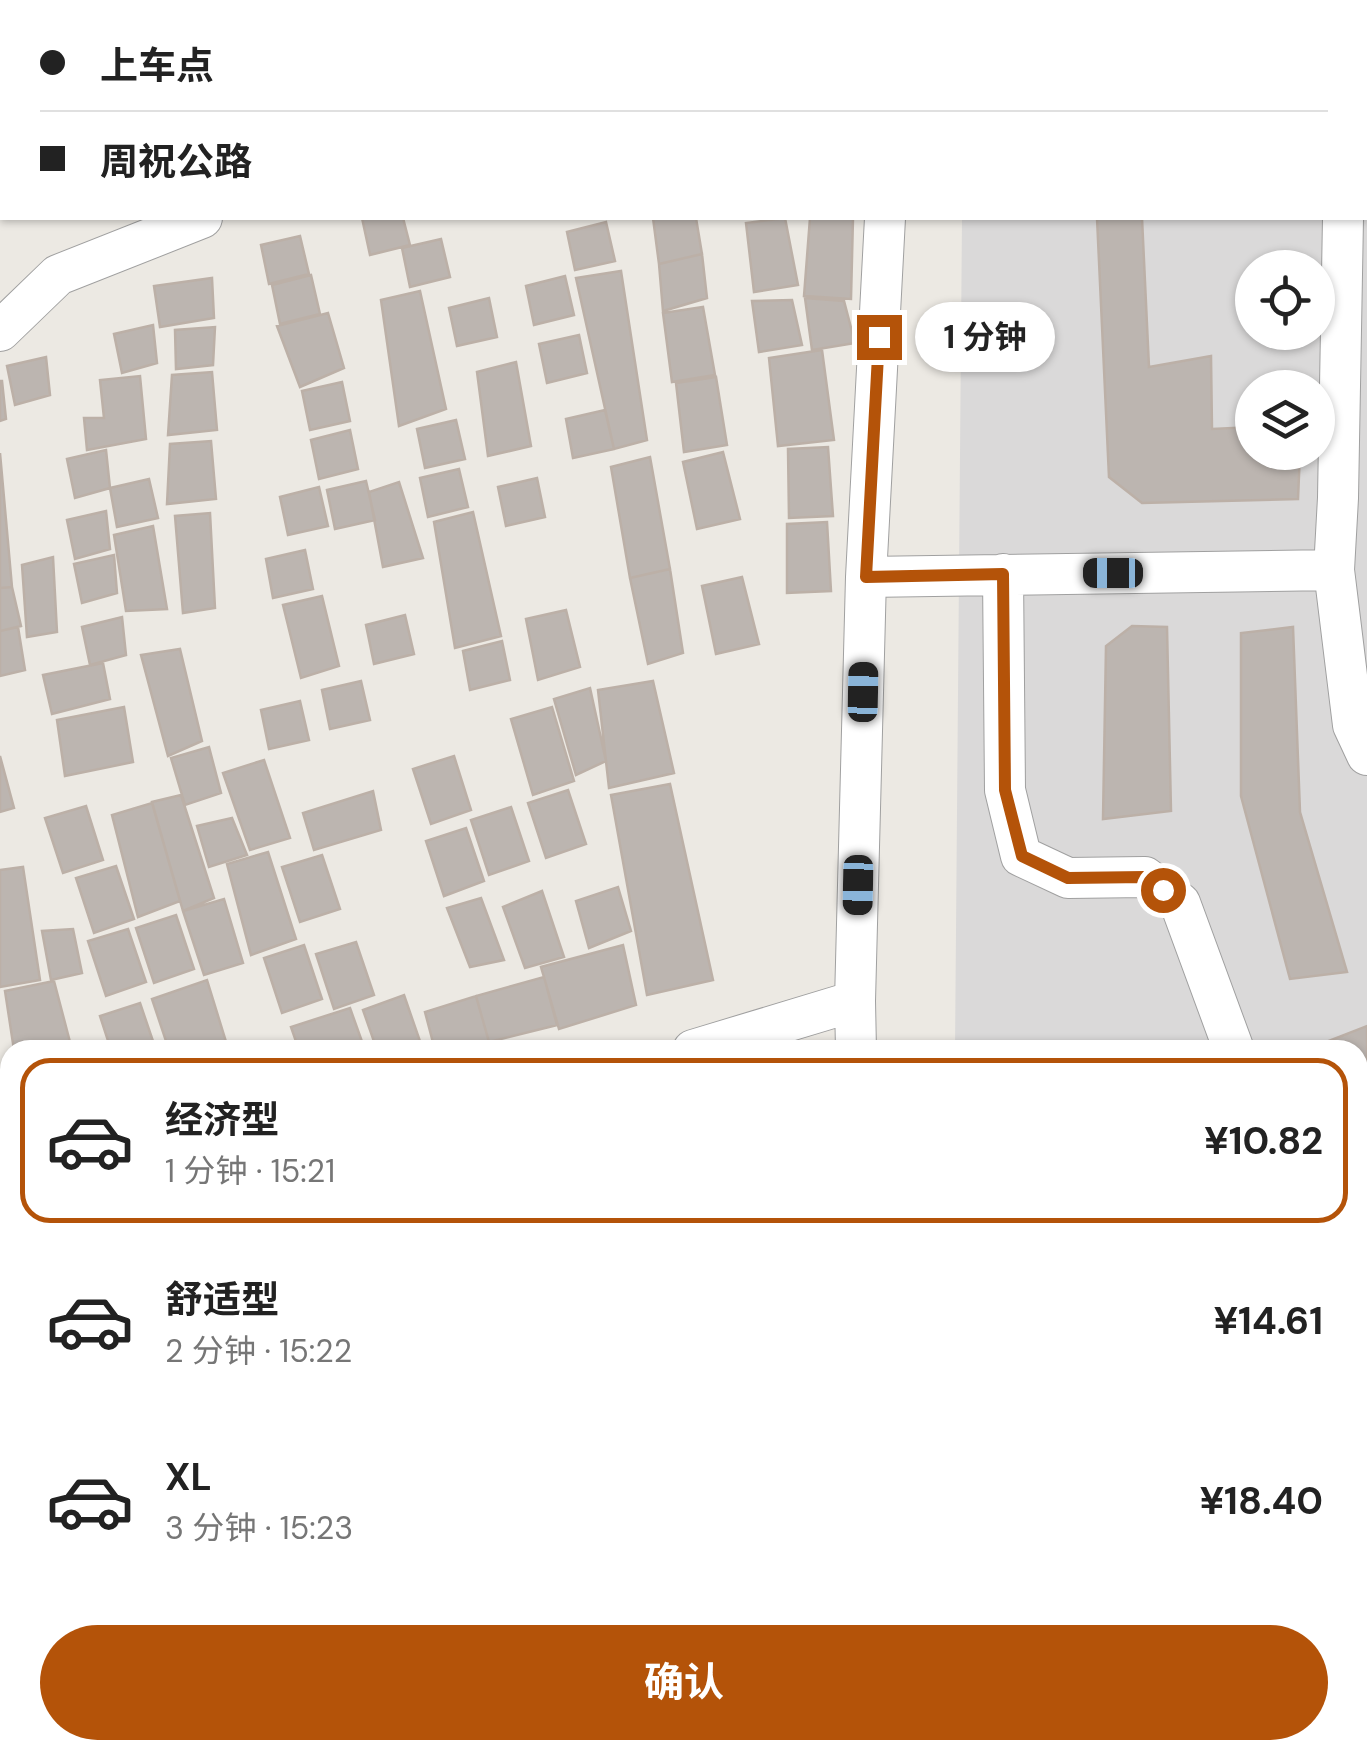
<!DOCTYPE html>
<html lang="zh">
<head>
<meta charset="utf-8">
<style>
	:root { --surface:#fff; --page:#f6f6f6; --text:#222; --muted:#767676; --line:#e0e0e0; --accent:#b45309 }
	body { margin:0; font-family:"DM Sans","Noto Sans SC",sans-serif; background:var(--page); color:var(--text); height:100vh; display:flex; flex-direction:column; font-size:38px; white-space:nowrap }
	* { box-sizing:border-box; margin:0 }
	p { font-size:32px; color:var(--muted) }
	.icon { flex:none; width:55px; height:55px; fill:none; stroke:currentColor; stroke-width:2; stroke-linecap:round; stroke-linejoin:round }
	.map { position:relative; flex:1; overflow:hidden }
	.panel { position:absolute; left:0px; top:1040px; width:1368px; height:720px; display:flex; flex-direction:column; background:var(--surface); border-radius:30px 30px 0 0; box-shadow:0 2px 8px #0004 }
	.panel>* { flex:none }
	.banner { position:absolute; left:0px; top:0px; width:1368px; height:220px; box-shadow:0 2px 8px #0004; display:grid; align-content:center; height:220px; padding:0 40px; background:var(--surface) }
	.controls { position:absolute; left:1235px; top:250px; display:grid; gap:20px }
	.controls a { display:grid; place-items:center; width:100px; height:100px; border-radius:50%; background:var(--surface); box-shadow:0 2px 8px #0004; font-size:50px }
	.end { position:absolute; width:45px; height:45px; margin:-22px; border:12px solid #b45309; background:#fff; box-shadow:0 0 0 5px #fff }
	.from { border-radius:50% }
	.bubble { position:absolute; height:70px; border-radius:35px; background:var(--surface); box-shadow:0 2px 8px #0004; font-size:32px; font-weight:700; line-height:70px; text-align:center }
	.car { position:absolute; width:30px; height:60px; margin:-30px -15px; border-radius:12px; box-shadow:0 0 8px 2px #0007; background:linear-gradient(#222 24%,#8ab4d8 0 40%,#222 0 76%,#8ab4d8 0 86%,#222 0) }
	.banner b { display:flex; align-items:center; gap:35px; height:95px; font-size:38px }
	.banner b+b { border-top:2px solid var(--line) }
	.banner i { width:25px; height:25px; background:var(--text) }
	ul { padding:18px 0 0; list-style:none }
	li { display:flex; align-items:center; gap:30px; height:165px; margin:0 20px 15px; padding:0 20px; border:5px solid transparent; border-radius:30px }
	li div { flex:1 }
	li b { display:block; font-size:38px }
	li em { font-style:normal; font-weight:700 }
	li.on { border-color:var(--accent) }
	li>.icon { width:90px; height:90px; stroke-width:1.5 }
	.action { display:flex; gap:20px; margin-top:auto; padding:20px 40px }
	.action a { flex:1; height:115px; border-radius:60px; background:var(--accent); color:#fff; font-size:40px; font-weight:700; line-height:115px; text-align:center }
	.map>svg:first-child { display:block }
	.residential { fill:#dad9d9; fill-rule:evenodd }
	.building { fill:#bcb5b0; stroke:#bcb0a7; stroke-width:2.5 }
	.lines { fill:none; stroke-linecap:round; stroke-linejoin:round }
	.minor-casing { stroke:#a0a0a0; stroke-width:42 }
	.minor { stroke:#fff; stroke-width:40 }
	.route { stroke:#b45309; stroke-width:12 }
</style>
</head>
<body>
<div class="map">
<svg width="1367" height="1760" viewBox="0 0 1367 1760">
	<rect width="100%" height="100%" fill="#ece9e3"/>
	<!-- residential -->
	<path class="residential" d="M 964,0 L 1367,0 L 1367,1431 L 1358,1433 L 1358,1050 L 955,1050 L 962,218 L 1365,218 L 1365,2 L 964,2 ZM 1252,268 L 1318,268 L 1318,332 L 1252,332 ZM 1252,388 L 1318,388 L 1318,452 L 1252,452 Z"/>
	<!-- building -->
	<path class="building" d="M 362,218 L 403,218 L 410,245 L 370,255 Z
		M 653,218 L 696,218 L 702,254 L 659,264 Z
		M 785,218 L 798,285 L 754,292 L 746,223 Z
		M 810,218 L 853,218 L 851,299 L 804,296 Z
		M 1097,218 L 1142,218 L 1149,367 L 1211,356 L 1212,429 L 1252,427 L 1252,452 L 1300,452 L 1298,499 L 1142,503 L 1109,477 Z
		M 606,222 L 615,261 L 575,270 L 567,232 Z
		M 300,236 L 309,274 L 269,284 L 261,245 Z
		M 441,239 L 450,277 L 410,287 L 402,248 Z
		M 702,254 L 707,298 L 663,311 L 659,264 Z
		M 621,271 L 647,440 L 614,449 L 576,278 Z
		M 311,275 L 320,314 L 280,324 L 272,285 Z
		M 565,276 L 574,315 L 534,325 L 526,286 Z
		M 212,278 L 214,318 L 160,327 L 154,286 Z
		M 420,291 L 446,409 L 399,426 L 381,300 Z
		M 489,298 L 497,337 L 457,346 L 449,308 Z
		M 805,298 L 844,301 L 855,343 L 812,350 Z
		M 792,300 L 802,345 L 759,352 L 752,301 Z
		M 703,307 L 715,375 L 672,382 L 663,313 Z
		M 328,313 L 344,368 L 300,387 L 277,326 Z
		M 153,325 L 157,363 L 122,373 L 114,334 Z
		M 215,327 L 213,365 L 176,369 L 175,330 Z
		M 579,335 L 587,373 L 547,383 L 539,344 Z
		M 822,350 L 834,440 L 778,446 L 769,358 Z
		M 46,357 L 50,395 L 15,405 L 7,366 Z
		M 516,362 L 531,446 L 488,456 L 477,372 Z
		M 212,372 L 217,430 L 168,435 L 172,375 Z
		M 140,376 L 146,439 L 87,450 L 84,418 L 104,418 L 100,380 Z
		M 716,377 L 727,445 L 684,452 L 676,383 Z
		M 0,381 L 2,381 L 6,419 L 0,421 Z
		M 342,382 L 350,421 L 310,430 L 302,391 Z
		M 605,410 L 614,449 L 573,458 L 566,419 Z
		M 456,420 L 465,459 L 425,468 L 417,429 Z
		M 350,430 L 358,469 L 319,479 L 311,440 Z
		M 211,441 L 216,499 L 167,504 L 170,444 Z
		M 828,447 L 833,516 L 789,518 L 788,449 Z
		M 106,450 L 110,488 L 75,498 L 67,459 Z
		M 723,452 L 740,519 L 697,529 L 683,462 Z
		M 0,453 L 12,587 L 0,588 Z
		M 650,457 L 670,569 L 630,578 L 611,467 Z
		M 459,469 L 468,507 L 428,517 L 420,478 Z
		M 537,478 L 545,517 L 506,526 L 498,487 Z
		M 149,479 L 158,518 L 117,527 L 110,488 Z
		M 366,481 L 375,520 L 335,529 L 327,490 Z
		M 399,482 L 423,558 L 383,567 L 369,492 Z
		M 319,487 L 328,526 L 288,535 L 280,497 Z
		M 106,511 L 110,549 L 75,559 L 67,520 Z
		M 473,512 L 501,636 L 455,648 L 434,522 Z
		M 210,513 L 215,608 L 183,613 L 175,516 Z
		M 827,522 L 831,591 L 787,593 L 787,524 Z
		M 153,526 L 167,609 L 126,611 L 114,535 Z
		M 305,550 L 313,589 L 273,598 L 266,559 Z
		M 114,555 L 117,593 L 82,603 L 74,564 Z
		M 53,557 L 57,632 L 27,637 L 22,565 Z
		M 670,569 L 683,653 L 648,664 L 630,578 Z
		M 742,577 L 759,644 L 716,654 L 702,586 Z
		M 12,587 L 21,626 L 0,631 L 0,588 Z
		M 322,596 L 339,666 L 301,678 L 283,605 Z
		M 566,610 L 580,667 L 538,680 L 526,619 Z
		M 405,615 L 414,654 L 374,664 L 366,625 Z
		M 122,617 L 126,655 L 90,665 L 82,627 Z
		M 1132,626 L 1167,627 L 1171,811 L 1103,819 L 1106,646 Z
		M 18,627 L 25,670 L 0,676 L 0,631 Z
		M 1293,627 L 1300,812 L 1347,972 L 1290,979 L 1241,796 L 1241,633 Z
		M 502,641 L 510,680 L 470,690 L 463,651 Z
		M 180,649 L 202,741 L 168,756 L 141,655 Z
		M 103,663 L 110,699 L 52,714 L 43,675 Z
		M 361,681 L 370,720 L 330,729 L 322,690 Z
		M 653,681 L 674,773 L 609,788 L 598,690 Z
		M 590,688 L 606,761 L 576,775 L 554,699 Z
		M 300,701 L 309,740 L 269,749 L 261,710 Z
		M 124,707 L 133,762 L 65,776 L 57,720 Z
		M 552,707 L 574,781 L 533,795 L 511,719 Z
		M 209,747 L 221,793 L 185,805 L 171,758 Z
		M 0,756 L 14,808 L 0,812 Z
		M 454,756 L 471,810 L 431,824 L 413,769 Z
		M 264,760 L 290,838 L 250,850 L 223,773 Z
		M 670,784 L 713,980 L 647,995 L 611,795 Z
		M 568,790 L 586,844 L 546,858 L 528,803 Z
		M 373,791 L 381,830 L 314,850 L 303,813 Z
		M 181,795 L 214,898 L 183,911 L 152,802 Z
		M 152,803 L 180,901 L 138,917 L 112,815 Z
		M 86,806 L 103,860 L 63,873 L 45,818 Z
		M 511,807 L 529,861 L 489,875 L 471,820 Z
		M 232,818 L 247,855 L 209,867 L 197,826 Z
		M 466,828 L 484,881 L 444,896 L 426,841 Z
		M 268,852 L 296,939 L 251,955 L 227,864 Z
		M 322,855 L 340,909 L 300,922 L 282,867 Z
		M 116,866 L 134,919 L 94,933 L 76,878 Z
		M 23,867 L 40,980 L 0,987 L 0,870 Z
		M 618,887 L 631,931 L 589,948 L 576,901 Z
		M 542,891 L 564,957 L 525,968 L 503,907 Z
		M 481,898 L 504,960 L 470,967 L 447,908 Z
		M 224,899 L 243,963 L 204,975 L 183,911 Z
		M 176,915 L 194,969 L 154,983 L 136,928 Z
		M 73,929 L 82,973 L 51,980 L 42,931 Z
		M 128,929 L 146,982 L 106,996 L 88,941 Z
		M 356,942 L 374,995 L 334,1009 L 316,954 Z
		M 304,945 L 322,999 L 282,1013 L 264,958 Z
		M 623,945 L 636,1005 L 559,1029 L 541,967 Z
		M 544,977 L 557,1025 L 489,1042 L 476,996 Z
		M 207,980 L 227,1045 L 214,1050 L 169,1050 L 152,999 Z
		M 54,981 L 70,1042 L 41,1050 L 14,1050 L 5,991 Z
		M 404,995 L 423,1050 L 377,1050 L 363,1010 Z
		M 476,996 L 489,1042 L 461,1050 L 435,1050 L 425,1012 Z
		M 140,1003 L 156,1050 L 111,1050 L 100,1016 Z
		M 350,1008 L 365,1050 L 299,1050 L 291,1027 Z
		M 1367,1026 L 1367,1169 L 1358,1140 L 1358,1050 L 1328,1050 L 1326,1042 Z
		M 3,1212 L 10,1251 L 10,1399 L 0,1401 L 0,1213 Z
		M 542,1750 L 615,1750 L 620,1760 L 546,1760 Z
		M 1067,1753 L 1067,1760 L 1000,1760 L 999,1757 Z"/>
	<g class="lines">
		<!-- minor casing -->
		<g class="minor-casing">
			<path id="minor" d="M 894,2 L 895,0
				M 1365,31 L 1367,31
				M 1343,218 L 1338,498 L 1334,570 L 1353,725 L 1367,755
				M 0,331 L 58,275 L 202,218
				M 1003,574 L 1005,790 L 1021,856 L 1068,878 L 1145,877 L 1180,903 L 1234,1050
				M 866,577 L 1334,570
				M 693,1050 L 855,1001
				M 856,1050 L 855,1001 L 866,577 L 885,218
				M 0,1120 L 10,1165
				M 1358,1311 L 1367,1318
				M 1358,1553 L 1367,1550
				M 1358,1587 L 1367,1584
				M 1358,1626 L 1367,1623
				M 143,1750 L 146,1760
				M 884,1750 L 885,1760
				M 294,1760 L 304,1750"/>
		</g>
		<!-- minor -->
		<use href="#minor" class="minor"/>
	</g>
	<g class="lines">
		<!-- route -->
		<path class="route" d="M 879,337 L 866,577 L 1003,574 L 1005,790 L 1022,856 L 1068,878 L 1145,877 L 1163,890"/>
	</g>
</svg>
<div class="controls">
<a><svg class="icon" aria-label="locate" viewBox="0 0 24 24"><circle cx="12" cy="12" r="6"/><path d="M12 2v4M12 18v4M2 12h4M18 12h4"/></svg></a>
<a><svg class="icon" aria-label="layers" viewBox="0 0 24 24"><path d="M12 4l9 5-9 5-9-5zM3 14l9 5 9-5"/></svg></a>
</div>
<i class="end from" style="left:1163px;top:890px"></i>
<i class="end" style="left:879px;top:337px"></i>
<div class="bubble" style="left:915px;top:302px;width:140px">1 分钟</div>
<i class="car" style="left:1113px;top:573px;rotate:270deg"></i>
<i class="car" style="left:863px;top:692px;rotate:1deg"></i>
<i class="car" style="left:858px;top:885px;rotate:181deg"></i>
<div class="banner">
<b><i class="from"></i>上车点</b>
<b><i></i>周祝公路</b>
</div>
<section class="panel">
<ul>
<li class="on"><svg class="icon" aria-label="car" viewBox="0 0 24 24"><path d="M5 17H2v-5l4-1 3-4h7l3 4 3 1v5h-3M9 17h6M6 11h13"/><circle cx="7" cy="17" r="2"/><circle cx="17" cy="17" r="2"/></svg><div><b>经济型</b><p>1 分钟 · 15:21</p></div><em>¥10.82</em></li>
<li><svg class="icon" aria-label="car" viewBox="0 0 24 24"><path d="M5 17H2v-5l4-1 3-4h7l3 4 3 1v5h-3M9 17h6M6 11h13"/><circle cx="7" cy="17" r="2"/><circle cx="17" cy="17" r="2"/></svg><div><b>舒适型</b><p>2 分钟 · 15:22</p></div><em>¥14.61</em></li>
<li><svg class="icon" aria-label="car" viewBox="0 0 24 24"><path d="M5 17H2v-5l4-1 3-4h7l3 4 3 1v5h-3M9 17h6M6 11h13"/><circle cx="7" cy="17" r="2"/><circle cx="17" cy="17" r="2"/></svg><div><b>XL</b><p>3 分钟 · 15:23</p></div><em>¥18.40</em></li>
</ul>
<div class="action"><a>确认</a></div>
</section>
</div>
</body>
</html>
